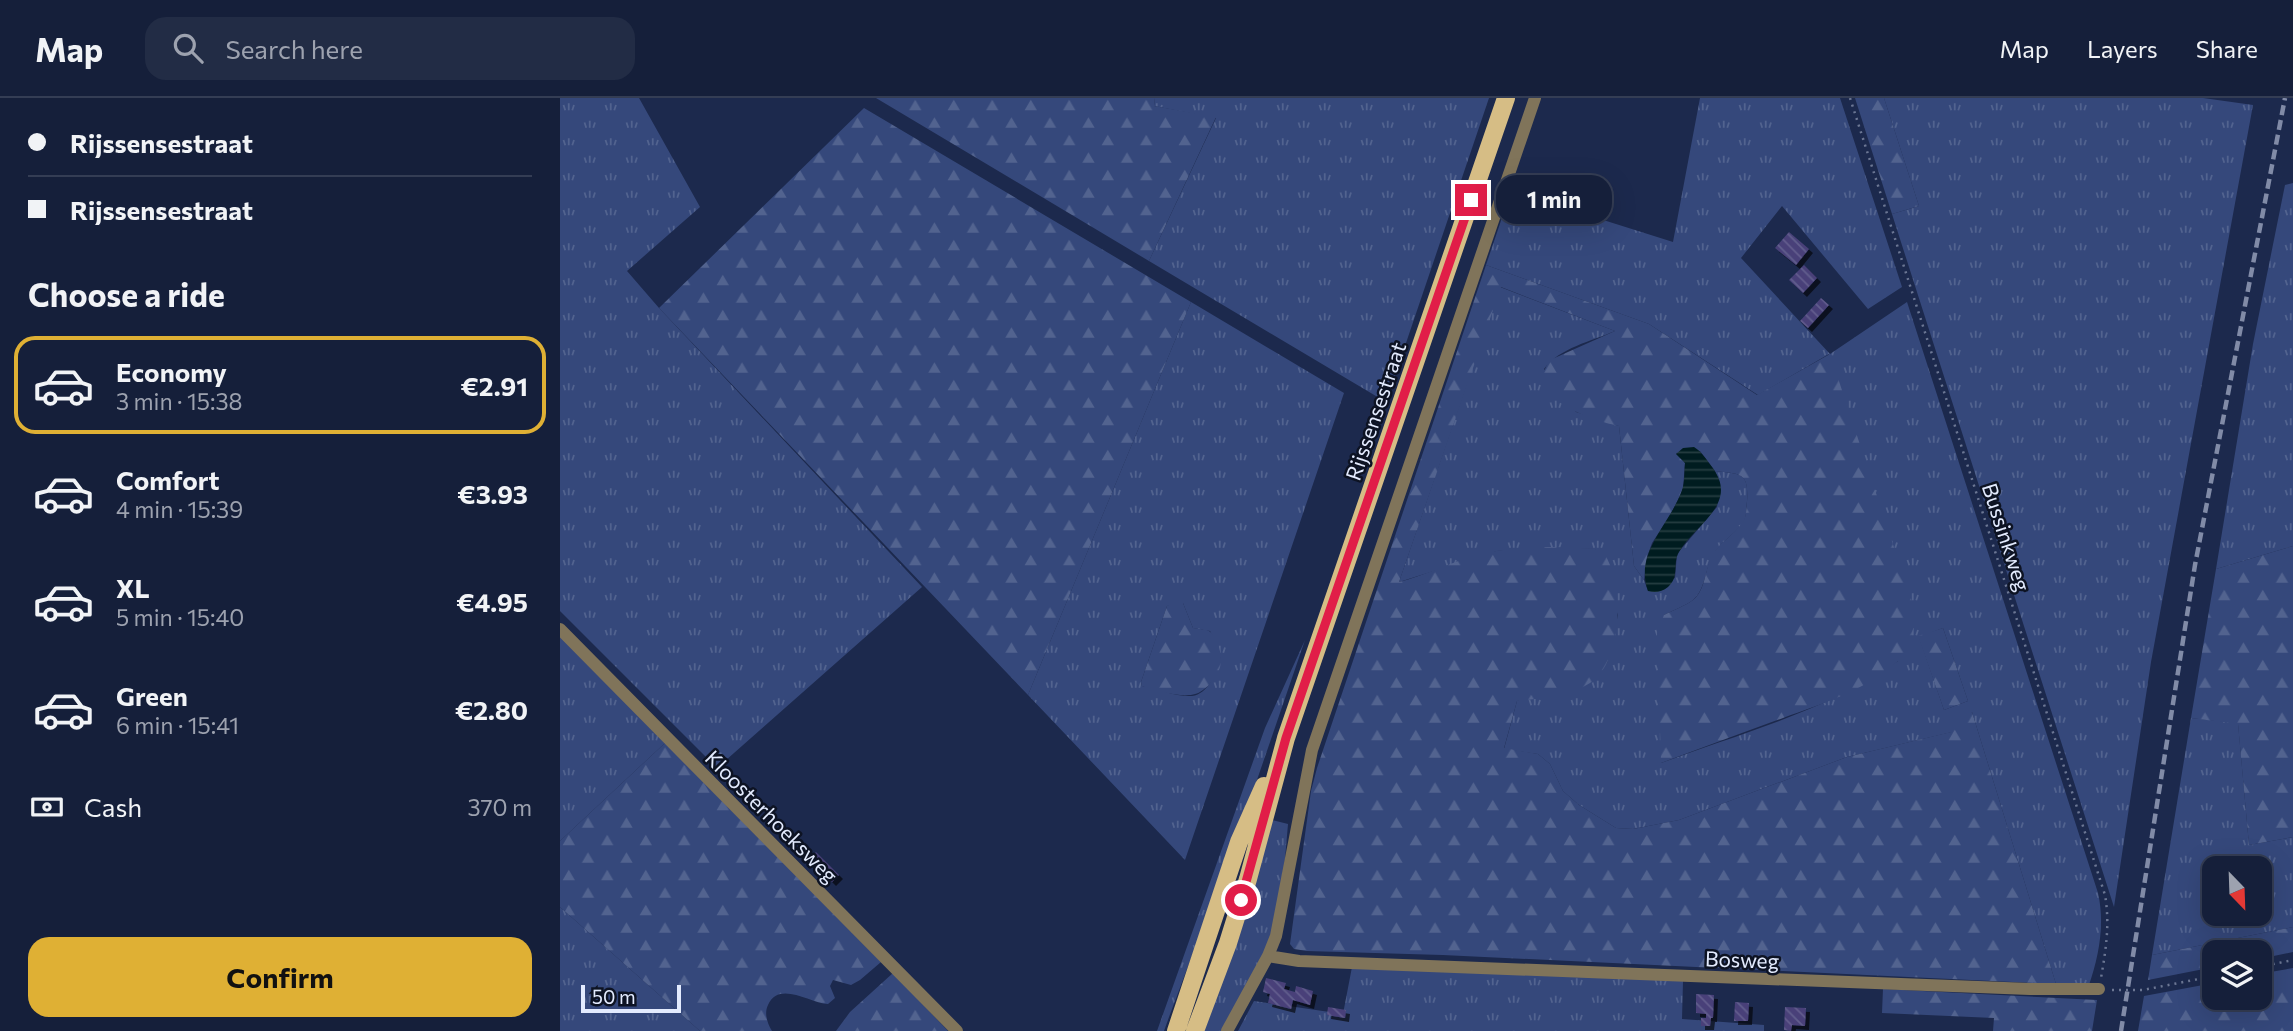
<!DOCTYPE html>
<html lang="en">
<head>
<meta charset="utf-8">
<style>
	:root { --surface:#151f3a; --page:#222c45; --text:#f1f3f6; --muted:#9da2af; --line:#343d54; --accent:#dfb034 }
	body { margin:0; font-family:Commissioner,sans-serif; background:var(--page); color:var(--text); height:100vh; display:flex; flex-direction:column; font-size:26px; white-space:nowrap }
	* { box-sizing:border-box; margin:0 }
	p { font-size:23px; color:var(--muted) }
	.icon { flex:none; width:38px; height:38px; fill:none; stroke:currentColor; stroke-width:2; stroke-linecap:round; stroke-linejoin:round }
	.map { position:relative; flex:1; overflow:hidden }
	.panel { display:flex; flex-direction:column; background:var(--surface); width:560px }
	.panel>* { flex:none }
	.guide { display:grid; align-content:center; height:154px; padding:0 28px; background:var(--surface) }
	.needle { width:46px; rotate:157deg }
	.buttons { position:absolute; left:1642px; top:758px; display:grid; gap:14px }
	.buttons a { display:grid; place-items:center; width:70px; height:70px; border-radius:14px; background:var(--surface); box-shadow:0 7px 28px #0002,0 0 0 2px var(--line); font-size:35px }
	.scale { position:absolute; left:21px; bottom:18px; width:100px; box-sizing:border-box; padding-left:7px; border:4px solid #e3ebfe; border-top:0; font-size:19px; line-height:24px; white-space:nowrap; color:#e3ebfe; -webkit-text-stroke:5px #0d1323; paint-order:stroke }
	.end { position:absolute; width:32px; height:32px; margin:-16px; border:9px solid #e11d48; background:#fff; box-shadow:0 0 0 4px #fff }
	.from { border-radius:50% }
	.bubble { position:absolute; height:49px; border-radius:21px; background:var(--surface); box-shadow:0 7px 28px #0002,0 0 0 2px var(--line); font-size:23px; font-weight:700; line-height:49px; text-align:center }
	.guide b { display:flex; align-items:center; gap:24px; height:66px; font-size:26px }
	.guide b+b { border-top:2px solid var(--line) }
	.guide i { width:18px; height:18px; background:var(--text) }
	ul { padding:0; list-style:none }
	li { display:flex; align-items:center; gap:21px; height:98px; margin:0 14px 10px; padding:0 14px; border:4px solid transparent; border-radius:21px }
	li div { flex:1 }
	li b { display:block; font-size:26px }
	li em { font-style:normal; font-weight:700 }
	li.selected { border-color:var(--accent) }
	li>.icon { width:63px; height:63px; stroke-width:1.5 }
	h2 { padding:0 28px; font-size:32px; line-height:84px }
	.pay { display:flex; align-items:center; gap:18px; height:77px; padding:0 28px; font-size:26px }
	.pay p { margin-inline-start:auto }
	.button { display:flex; gap:14px; margin-top:auto; padding:14px 28px }
	.button a { flex:1; height:80px; border-radius:21px; background:var(--accent); color:#111; font-size:28px; font-weight:700; line-height:80px; text-align:center }
	header { display:flex; align-items:center; gap:42px; box-sizing:border-box; height:98px; padding:0 35px; background:var(--surface); border-bottom:2px solid var(--line) }
	header strong { font-size:33px }
	nav { display:flex; gap:38px; margin-inline-start:auto; font-size:24px }
	.search { width:490px; height:63px; background:var(--page); display:flex; align-items:center; gap:18px; box-sizing:border-box; padding:0 24px; border-radius:21px; color:var(--muted); font-size:26px }
	main { display:flex; flex:1; min-height:0 }
	.map>svg:first-child { display:block }
	.grass { fill:url(#grass-tufts); fill-rule:evenodd }
	.forest { fill:url(#forest-firs) }
	.water { fill:url(#water-rules) }
	.building { fill:url(#building-back-hatch); filter:url(#shadow) }
	.lines { fill:none; stroke-linecap:round; stroke-linejoin:round }
	.path { stroke:#6c7794; stroke-width:2.5; stroke-dasharray:2 5; stroke-linecap:butt }
	.street { stroke:#80745a; stroke-width:12 }
	.primary { stroke:#d6bd85; stroke-width:18 }
	.rail { stroke:#818ba7; stroke-width:4.5; stroke-dasharray:10 5; stroke-linecap:butt }
	.route { stroke:#e11d48; stroke-width:9 }
	.labels { text-anchor:middle; dominant-baseline:central; stroke-width:5; stroke-linejoin:round; paint-order:stroke }
	.street-label { font-size:21px; fill:#e3ebfe; stroke:#0d1323 }
</style>
</head>
<body>
<header>
<strong>Map</strong>
<div class="search"><svg class="icon" aria-label="search" viewBox="0 0 24 24"><circle cx="10" cy="10" r="6"/><path d="M15 15l6 6"/></svg>Search here</div>
<nav><a>Map</a><a>Layers</a><a>Share</a></nav>
</header>
<main>
<section class="panel">
<div class="guide">
<b><i class="from"></i>Rijssensestraat</b>
<b><i></i>Rijssensestraat</b>
</div>
<h2>Choose a ride</h2>
<ul>
<li class="selected"><svg class="icon" aria-label="car" viewBox="0 0 24 24"><path d="M5 17H2v-5l4-1 3-4h7l3 4 3 1v5h-3M9 17h6M6 11h13"/><circle cx="7" cy="17" r="2"/><circle cx="17" cy="17" r="2"/></svg><div><b>Economy</b><p>3 min · 15:38</p></div><em>€2.91</em></li>
<li><svg class="icon" aria-label="car" viewBox="0 0 24 24"><path d="M5 17H2v-5l4-1 3-4h7l3 4 3 1v5h-3M9 17h6M6 11h13"/><circle cx="7" cy="17" r="2"/><circle cx="17" cy="17" r="2"/></svg><div><b>Comfort</b><p>4 min · 15:39</p></div><em>€3.93</em></li>
<li><svg class="icon" aria-label="car" viewBox="0 0 24 24"><path d="M5 17H2v-5l4-1 3-4h7l3 4 3 1v5h-3M9 17h6M6 11h13"/><circle cx="7" cy="17" r="2"/><circle cx="17" cy="17" r="2"/></svg><div><b>XL</b><p>5 min · 15:40</p></div><em>€4.95</em></li>
<li><svg class="icon" aria-label="car" viewBox="0 0 24 24"><path d="M5 17H2v-5l4-1 3-4h7l3 4 3 1v5h-3M9 17h6M6 11h13"/><circle cx="7" cy="17" r="2"/><circle cx="17" cy="17" r="2"/></svg><div><b>Green</b><p>6 min · 15:41</p></div><em>€2.80</em></li>
</ul>
<div class="pay"><svg class="icon" aria-label="cash" viewBox="0 0 24 24"><path d="M3 7h18v10H3z"/><circle cx="12" cy="12" r="2"/></svg>Cash<p>370 m</p></div>
<div class="button"><a>Confirm</a></div>
</section>
<div class="map">
<svg width="1733" height="933" viewBox="0 0 1733 933">
	<defs>
		<pattern id="grass-tufts" width="24" height="20" patternUnits="userSpaceOnUse" patternTransform="scale(1.75)"><rect width="24" height="20" fill="#35487b"/><path d="M3 7l-1-3M5 7V3M7 7l1-3M15 17l-1-3M17 17v-4M19 17l1-3" fill="none" stroke="#52638f"/></pattern>
		<pattern id="forest-firs" width="22" height="20" patternUnits="userSpaceOnUse" patternTransform="scale(1.75)"><rect width="22" height="20" fill="#35487b"/><path d="M5 1l3.5 6h-7zM16 11l3.5 6h-7z" fill="#52638f"/></pattern>
		<pattern id="water-rules" width="6" height="5" patternUnits="userSpaceOnUse" patternTransform="scale(1.75)"><rect width="6" height="5" fill="#001c20"/><path d="M0 2.5h6" fill="none" stroke="#253d41"/></pattern>
		<pattern id="building-back-hatch" width="6" height="6" patternUnits="userSpaceOnUse" patternTransform="scale(1.75)"><rect width="6" height="6" fill="#484179"/><path d="M-1 5l2 2M0 0l6 6M5-1l2 2" fill="none" stroke="#625d8d"/></pattern>
		<filter id="shadow"><feDropShadow dx="4" dy="4" stdDeviation="0" flood-color="#0009"/></filter>
	</defs>
	<rect width="100%" height="100%" fill="#1c294d"/>
	<!-- grass -->
	<path class="grass" d="M 0,0 L 79,0 L 140,109 L 67,173 L 99,210 L 362,489 L 157,670 L 0,513 Z
		M 595,0 L 929,0 L 826,304 L 589,163 L 656,20 L 594,8 Z
		M 1140,0 L 1280,0 L 1342,189 L 1308,211 L 1222,108 L 1181,160 L 1270,256 L 1347,204 L 1538,795 C 1545,826 1539,858 1529,887 L 1496,886 L 1412,614 L 1392,634 L 1287,659 L 1119,722 L 1073,731 L 1056,730 L 1019,707 L 1003,693 L 990,666 L 978,656 L 944,651 L 957,603 L 1047,565 L 1058,517 L 1035,451 L 975,450 L 937,453 L 839,484 L 940,189 L 1055,233 C 1032,243 999,250 984,271 L 1016,314 L 1059,328 L 1074,468 L 1084,482 L 1088,493 L 1115,480 L 1117,456 L 1157,409 L 1160,386 L 1155,373 C 1181,376 1189,374 1187,403 C 1186,410 1187,419 1183,425 C 1174,437 1160,444 1153,457 C 1145,470 1146,491 1133,502 C 1125,508 1113,512 1104,517 L 1101,665 C 1178,636 1273,611 1338,563 L 1269,256 L 1198,297 L 1089,226 L 926,167 L 951,93 L 1113,144 ZM 1383,530 L 1408,603 L 1384,612 L 1359,539 Z
		M 1324,0 L 1643,0 L 1693,7 L 1591,564 L 1554,809 L 1332,116 L 1359,108 Z
		M 1733,85 L 1733,448 L 1656,471 L 1693,246 L 1725,87 Z
		M 631,204 L 784,295 L 625,762 L 468,597 ZM 623,505 L 633,530 L 650,533 C 663,554 664,565 650,585 C 646,591 640,597 632,598 C 617,599 597,591 582,588 L 581,584 L 607,508 Z
		M 0,538 L 105,645 L 0,743 Z
		M 745,542 L 687,711 L 609,919 L 604,933 L 597,933 L 705,630 Z
		M 1631,620 L 1678,625 L 1689,747 L 1733,739 L 1733,829 L 1592,857 ZM 1654,770 L 1699,770 L 1699,816 L 1654,816 Z
		M 712,722 L 728,726 L 724,772 L 712,841 L 661,933 L 642,933 Z
		M 0,809 L 140,933 L 0,933 Z
		M 792,869 L 1123,883 L 1122,921 L 1204,927 L 1204,933 L 678,933 L 694,903 L 783,916 Z"/>
	<!-- forest -->
	<path class="forest" d="M 316,0 L 595,0 L 594,8 L 656,19 L 589,163 Z
		M 1295,0 L 1324,0 L 1359,108 L 1332,116 Z
		M 304,10 L 631,204 L 468,597 L 99,210 Z
		M 926,167 L 1089,226 L 1197,297 L 1270,256 L 1355,513 C 1354,530 1351,551 1338,563 C 1307,592 1261,606 1223,620 C 1182,635 1141,650 1101,665 L 1097,535 L 1104,517 C 1113,512 1125,508 1133,502 C 1146,492 1145,470 1152,457 C 1160,444 1174,437 1182,425 C 1187,419 1186,410 1187,404 C 1189,374 1181,376 1155,373 L 1140,353 L 1116,355 L 1125,365 L 1123,391 L 1111,416 L 1092,445 L 1087,459 L 1084,482 L 1074,468 L 1059,328 C 1032,322 962,300 990,262 L 1055,233 L 941,189 L 839,484 C 863,478 887,466 911,459 C 949,447 996,448 1035,451 L 1044,455 C 1064,486 1064,563 1030,585 C 1007,600 982,600 957,603 L 944,650 L 978,656 L 990,666 L 1003,693 L 1019,707 L 1056,730 L 1073,731 L 1119,722 L 1287,659 L 1391,634 L 1388,623 L 1412,614 L 1496,886 L 883,857 L 747,853 L 734,851 L 730,846 L 751,693 L 757,670 Z
		M 1733,448 L 1733,739 L 1689,747 L 1678,626 L 1631,620 L 1656,471 Z
		M 617,503 L 623,505 L 633,530 C 638,531 645,531 649,533 C 658,538 663,559 660,569 C 657,579 645,594 635,596 C 623,600 594,593 582,588 L 581,584 L 607,508 Z
		M 1383,530 L 1408,603 L 1384,612 L 1358,538 Z
		M 105,645 L 321,864 L 300,882 L 291,887 L 273,882 L 270,888 L 275,900 L 268,906 C 250,905 219,882 208,907 C 204,915 207,925 212,933 L 140,933 L 0,809 L 0,743 Z
		M 1733,829 L 1733,854 L 1699,861 L 1699,854 L 1654,854 L 1654,869 L 1588,882 L 1592,857 Z
		M 1733,870 L 1733,933 L 1578,933 L 1584,898 L 1654,885 L 1654,900 L 1699,900 L 1699,876 Z
		M 333,875 L 388,933 L 276,933 L 290,914 Z
		M 1323,891 L 1537,902 L 1532,933 L 1433,933 L 1434,920 L 1322,915 Z"/>
	<!-- water -->
	<path class="water" d="M 1134,349 C 1142,354 1146,361 1152,369 C 1180,406 1135,426 1119,454 C 1112,466 1120,479 1108,489 C 1102,494 1095,495 1088,493 C 1074,454 1110,427 1122,392 C 1125,384 1124,374 1125,365 L 1116,356 L 1123,350 Z"/>
	<!-- building -->
	<path class="building" d="M 1229,134 L 1249,151 L 1236,167 L 1215,150 Z
		M 1244,167 L 1257,180 L 1243,195 L 1229,182 Z
		M 1261,200 L 1269,207 L 1248,230 L 1240,223 Z
		M 256,754 L 279,777 L 272,784 L 249,761 Z
		M 706,880 L 726,885 L 724,891 L 735,894 L 736,888 L 753,893 L 750,907 L 733,902 L 731,911 L 708,905 L 710,896 L 703,894 Z
		M 1136,896 L 1154,897 L 1153,920 L 1151,920 L 1150,928 L 1141,928 L 1141,920 L 1146,920 L 1146,916 L 1136,915 Z
		M 1175,904 L 1189,905 L 1188,923 L 1174,923 Z
		M 768,909 L 786,912 L 785,920 L 767,917 Z
		M 1225,909 L 1246,910 L 1245,928 L 1232,927 L 1231,933 L 1224,932 Z"/>
	<g class="lines">
		<!-- path -->
		<path class="path" d="M 1290,0 L 1545,797 C 1550,826 1546,851 1541,880
			M 1699,869 L 1733,862
			M 1552,892 L 1583,892 L 1654,878"/>
		<!-- street -->
		<path class="street" d="M 0,531 L 397,933
			M 708,858 L 739,863 L 1470,891 L 1539,891
			M 667,933 L 708,858 L 716,838 L 752,652 L 975,0"/>
		<!-- primary -->
		<path class="primary" d="M 616,933 L 679,744 L 704,688
			M 635,933 L 668,845 L 688,781 L 726,640 L 946,0"/>
		<!-- rail -->
		<path class="rail" d="M 1561,933 L 1635,467 L 1725,0"/>
	</g>
	<g class="lines">
		<!-- route -->
		<path class="route" d="M 681,802 L 726,640 L 911,102"/>
	</g>
	<g class="labels">
		<!-- street labels -->
		<g class="street-label">
			<text transform="translate(815 313) rotate(-71)">Rijssensestraat</text>
			<text transform="translate(1447 439) rotate(72)">Bussinkweg</text>
			<text transform="translate(212 718) rotate(45)">Kloosterhoeksweg</text>
			<text transform="translate(1182 861) rotate(2)">Bosweg</text>
		</g>
	</g>
</svg>
<div class="buttons">
<a><svg class="needle" viewBox="-14 -14 28 28"><path d="M0-13l5 13h-10z" fill="#e53935"/><path d="M0 13l5-13h-10z" fill="#9da2af"/></svg></a>
<a><svg class="icon" aria-label="layers" viewBox="0 0 24 24"><path d="M12 4l9 5-9 5-9-5zM3 14l9 5 9-5"/></svg></a>
</div>
<div class="scale">50 m</div>
<i class="end from" style="left:681px;top:802px"></i>
<i class="end" style="left:911px;top:102px"></i>
<div class="bubble" style="left:936px;top:77px;width:116px">1 min</div>
</div>
</main>
</body>
</html>
